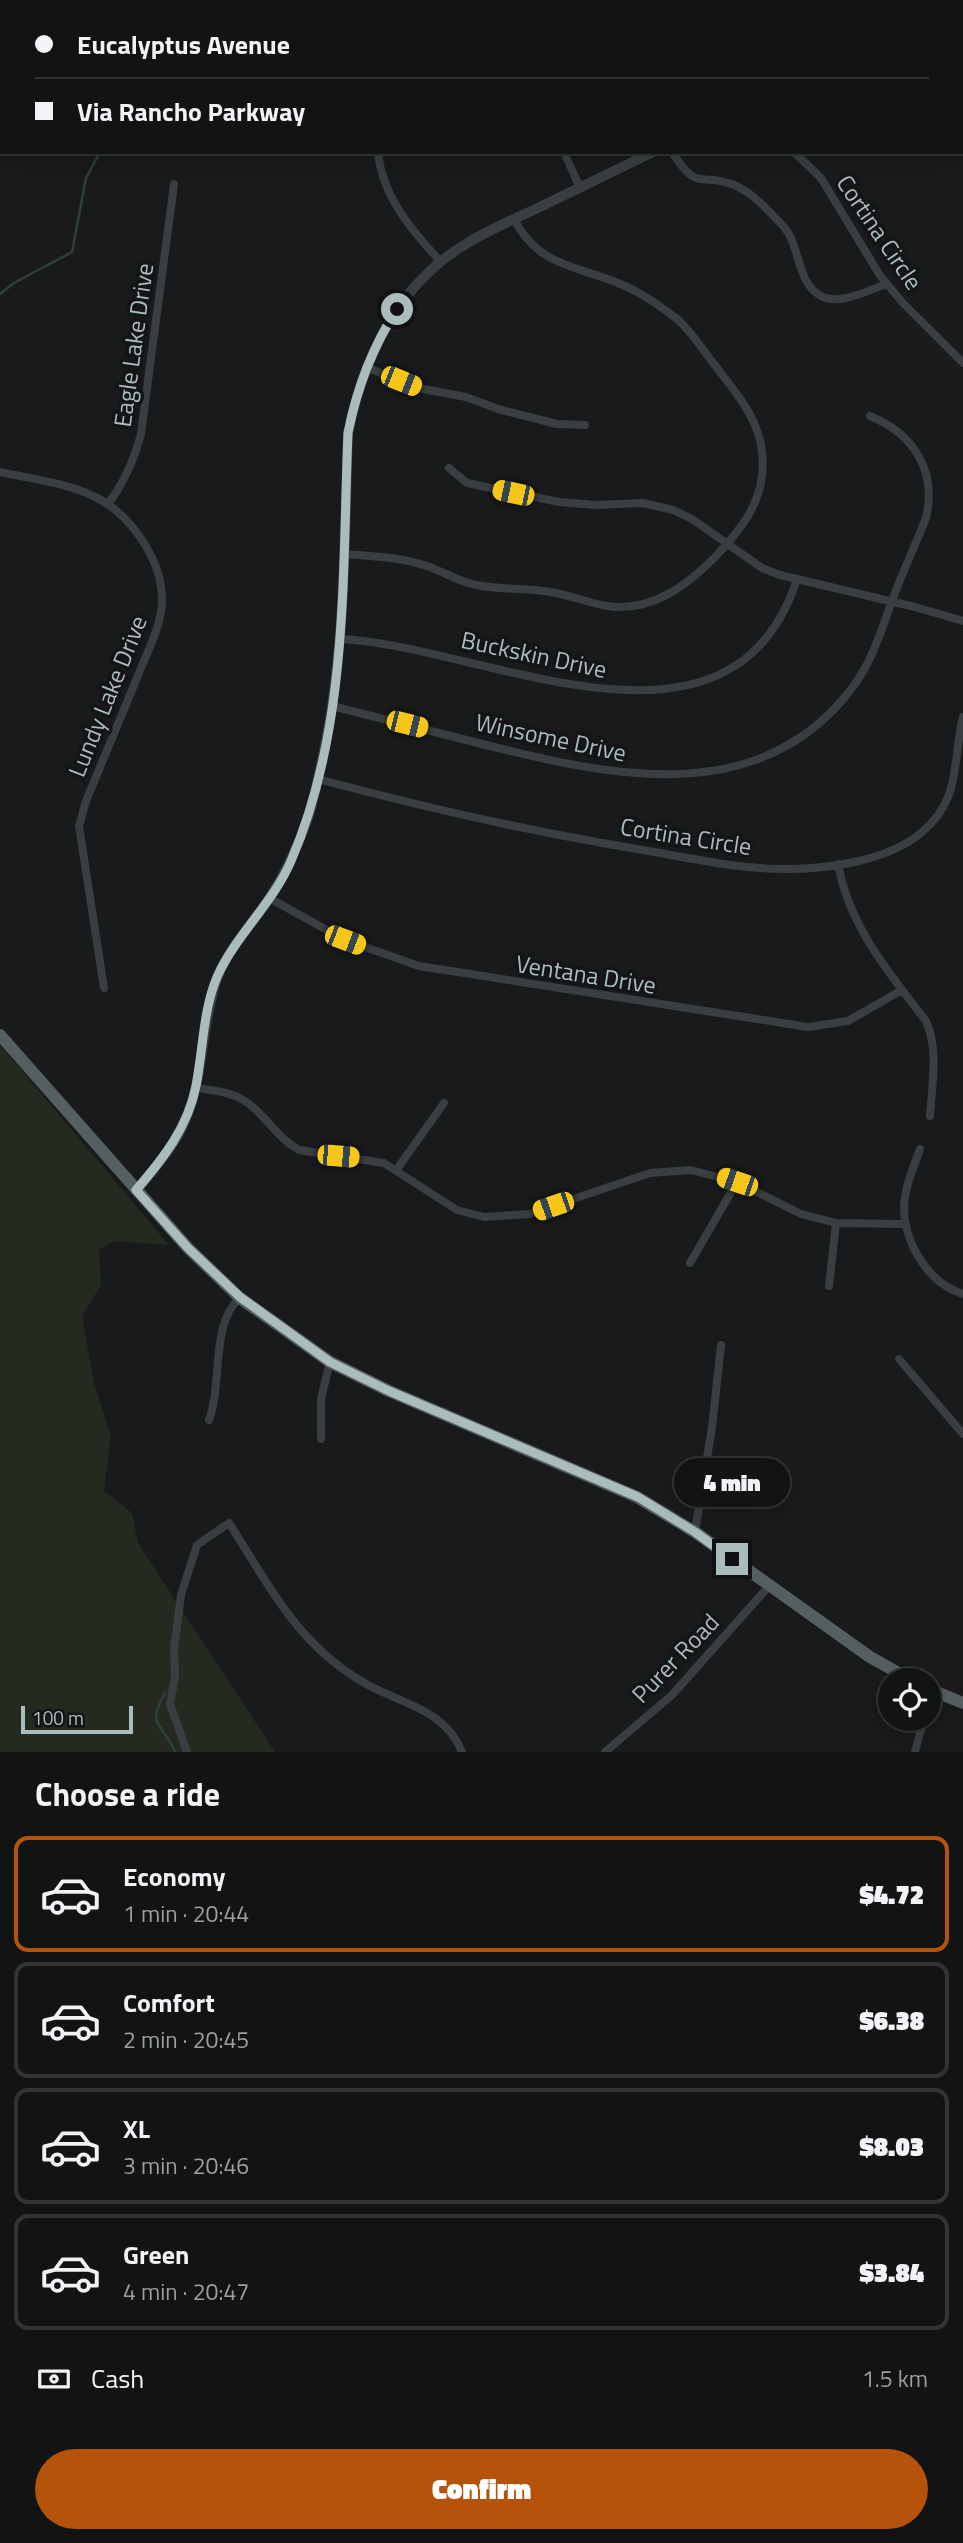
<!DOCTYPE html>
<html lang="en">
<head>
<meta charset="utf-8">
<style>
	:root { --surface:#121414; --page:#1b1d1d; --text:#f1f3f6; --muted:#9c9ea0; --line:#313334; --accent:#b45309 }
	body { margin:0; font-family:"Titillium Web",sans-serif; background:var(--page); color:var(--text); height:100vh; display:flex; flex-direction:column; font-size:26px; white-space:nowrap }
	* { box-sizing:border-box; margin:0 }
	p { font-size:23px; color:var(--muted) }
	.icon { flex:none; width:38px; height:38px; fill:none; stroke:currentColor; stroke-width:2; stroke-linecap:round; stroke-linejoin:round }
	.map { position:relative; height:1752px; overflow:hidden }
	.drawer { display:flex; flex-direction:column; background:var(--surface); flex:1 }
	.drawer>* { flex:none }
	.banner { position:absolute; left:0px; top:0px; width:964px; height:154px; box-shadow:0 7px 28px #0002,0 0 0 2px var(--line); display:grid; align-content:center; height:154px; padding:0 35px; background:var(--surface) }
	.fabs { position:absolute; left:878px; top:1668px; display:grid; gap:14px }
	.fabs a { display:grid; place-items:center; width:63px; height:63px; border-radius:50%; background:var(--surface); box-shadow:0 7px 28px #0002,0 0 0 2px var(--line); font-size:35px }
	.scale { position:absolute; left:21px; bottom:18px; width:112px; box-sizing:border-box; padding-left:7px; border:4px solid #aabcbc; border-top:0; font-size:19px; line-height:24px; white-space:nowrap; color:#aabcbc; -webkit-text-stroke:5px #131516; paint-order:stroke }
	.end { position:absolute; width:32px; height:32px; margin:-16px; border:9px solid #aabcbc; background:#111; box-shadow:0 0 0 4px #111 }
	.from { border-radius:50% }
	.bubble { position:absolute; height:49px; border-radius:24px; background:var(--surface); box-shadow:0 7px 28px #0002,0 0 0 2px var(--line); font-size:23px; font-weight:800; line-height:49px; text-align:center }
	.car { position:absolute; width:21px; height:42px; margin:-21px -10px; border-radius:9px; box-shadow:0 0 5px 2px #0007; background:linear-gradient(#f5c518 24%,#345 0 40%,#f5c518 0 76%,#345 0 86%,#f5c518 0) }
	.banner b { display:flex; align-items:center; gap:24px; height:66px; font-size:26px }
	.banner b+b { border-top:2px solid var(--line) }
	.banner i { width:18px; height:18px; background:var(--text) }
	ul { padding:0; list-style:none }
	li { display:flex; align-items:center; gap:21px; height:116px; margin:0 14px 10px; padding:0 21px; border:4px solid var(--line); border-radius:14px }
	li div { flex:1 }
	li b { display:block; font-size:26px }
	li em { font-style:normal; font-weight:800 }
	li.current { border-color:var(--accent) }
	li>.icon { width:63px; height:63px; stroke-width:1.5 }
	h2 { padding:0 35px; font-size:32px; line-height:84px }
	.pay { display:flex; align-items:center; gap:18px; height:77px; padding:0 35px; font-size:26px }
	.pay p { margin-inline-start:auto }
	.primary-button { display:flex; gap:14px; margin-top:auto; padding:14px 35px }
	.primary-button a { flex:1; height:80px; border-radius:42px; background:var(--accent); color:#fff; font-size:28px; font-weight:800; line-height:80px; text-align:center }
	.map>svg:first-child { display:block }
	.green { fill:#252a20 }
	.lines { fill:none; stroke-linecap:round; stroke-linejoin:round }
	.stream { stroke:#2d413c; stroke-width:2.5 }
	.minor { stroke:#393f40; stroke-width:8 }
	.tertiary { stroke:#393f40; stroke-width:10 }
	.primary { stroke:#555f60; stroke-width:12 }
	.route { stroke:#aabcbc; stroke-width:9 }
	.labels { text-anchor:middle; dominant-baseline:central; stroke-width:7; stroke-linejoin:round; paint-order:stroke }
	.street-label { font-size:24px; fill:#aabcbc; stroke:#131516 }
</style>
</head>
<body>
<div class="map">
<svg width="963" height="1752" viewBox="0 0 963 1752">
	<rect width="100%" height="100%" fill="#181a1b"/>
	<!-- green -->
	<path class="green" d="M 0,1045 L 169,1245 L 115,1241 L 99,1250 L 101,1285 L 82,1316 L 94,1383 L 111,1436 L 104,1491 L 132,1513 L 138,1543 L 275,1752 L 0,1752 Z"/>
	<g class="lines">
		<!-- stream -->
		<path class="stream" d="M 0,294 L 14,283 L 72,252 L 86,178 L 100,152
			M 165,1693 C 145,1727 164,1724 175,1752"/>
		<!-- minor -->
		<path class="minor" d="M 204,0 L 205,2
			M 64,2 L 65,0
			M 378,152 C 382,196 412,231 441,262
			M 564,152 L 580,188
			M 672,152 C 699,194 698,171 734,185 C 752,192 770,212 783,226 C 801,245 796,283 821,296 C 840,306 868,290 887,284
			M 794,152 L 821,178 L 879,274 L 902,302 L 963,363
			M 366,367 L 418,388 L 466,397 L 498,409 L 557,424 L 585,425
			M 449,468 L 467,483 L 559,502 L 596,505 L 643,503 L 673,510 L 692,519 L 762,568 L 780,575 L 915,607 L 963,621
			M 0,472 C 30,479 65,482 93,496 C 130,513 163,560 162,602 C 161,628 146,654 137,678 C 120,719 103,760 86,801 L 79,826 L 104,988
			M 108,504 C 124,483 134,460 141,434 L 174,184
			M 344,554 C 372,556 400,557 427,566 C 444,572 459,582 477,585 C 501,590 527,588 551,592 C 570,595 588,603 607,606 C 652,613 689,584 718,554 C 737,533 756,511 761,482 C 770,431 743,402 714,364 C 702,349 691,331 677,319 C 659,305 639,291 618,283 C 574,265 538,266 514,219
			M 340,639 C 482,645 731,783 797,579
			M 332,706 C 383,719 435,732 486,745 C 613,777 761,809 852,688 C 872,662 881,631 892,601 C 902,573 915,546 926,518 C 937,471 914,434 870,416
			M 318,779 C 426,808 533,832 643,850 C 690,858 738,869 785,869 C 829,869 887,861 921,833 C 962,800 952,761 963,717
			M 838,864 C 849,926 889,973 926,1021 C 939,1050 932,1085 930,1116
			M 269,898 L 345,940 L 419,966 L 808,1027 L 848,1021 L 902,990
			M 196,1088 C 212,1090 231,1092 245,1101 C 265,1114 277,1138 299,1150 L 384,1163 L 457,1210 L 484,1217 L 529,1214 L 650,1173 L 691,1170 L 737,1182 L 801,1214 L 836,1223 L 906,1224
			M 920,1149 C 915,1164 907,1181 905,1197 C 899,1235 925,1282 963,1294
			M 397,1169 L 444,1103
			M 690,1263 L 737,1182
			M 829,1286 L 836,1223
			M 899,1359 L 963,1434
			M 209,1420 C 223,1383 210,1323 240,1298
			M 321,1439 L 321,1399 L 330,1362
			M 695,1532 L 712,1427 L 721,1345
			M 929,1704 L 937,1693
			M 187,1752 L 170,1704 L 175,1677 L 174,1649 L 181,1595 L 197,1545 L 229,1523 C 271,1588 299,1648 370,1686 C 406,1705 446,1711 462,1752
			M 605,1752 L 672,1695 L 769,1586
			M 915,1752 L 924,1718"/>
		<!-- tertiary -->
		<path class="tertiary" d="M 899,0 L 912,2
			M 781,2 L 781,0
			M 962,8 L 963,8
			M 137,1190 C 154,1169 174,1147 185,1121 C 204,1077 201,1027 216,982 C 226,950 252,925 270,897 C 285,874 297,848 307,821 C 313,803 317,784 321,765 C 346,655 344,545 348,433 C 363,360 396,288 461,247 C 487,230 515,219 542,206 C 579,188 616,170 653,152"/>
		<!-- primary -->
		<path class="primary" d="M 0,1035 L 188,1248 L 240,1298 L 330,1362 L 389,1391 L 637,1497 L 695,1532 L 870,1657 L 911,1680
			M 929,1689 L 963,1703"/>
	</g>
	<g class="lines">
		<!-- route -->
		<path class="route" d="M 397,309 C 372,348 357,387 348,433 C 342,576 349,726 291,861 C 273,903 236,935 217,977 C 203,1010 203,1050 196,1086 C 188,1127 163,1159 136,1190 L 188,1248 L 240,1297 L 330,1362 L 389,1391 L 638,1497 L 695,1532 L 732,1559"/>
	</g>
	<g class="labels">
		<!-- street labels -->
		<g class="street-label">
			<text transform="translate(880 232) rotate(56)">Cortina Circle</text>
			<text transform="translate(133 345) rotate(-82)">Eagle Lake Drive</text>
			<text transform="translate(534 654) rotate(12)">Buckskin Drive</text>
			<text transform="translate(107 696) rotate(-68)">Lundy Lake Drive</text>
			<text transform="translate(551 737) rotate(12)">Winsome Drive</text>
			<text transform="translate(686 836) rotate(9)">Cortina Circle</text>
			<text transform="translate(586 974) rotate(9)">Ventana Drive</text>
			<text transform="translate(675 1658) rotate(-46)">Purer Road</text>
		</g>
	</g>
</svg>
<div class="fabs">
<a><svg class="icon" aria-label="locate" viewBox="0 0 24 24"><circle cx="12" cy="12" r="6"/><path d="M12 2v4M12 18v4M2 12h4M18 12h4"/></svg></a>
</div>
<div class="scale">100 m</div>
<i class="end from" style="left:397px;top:309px"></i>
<i class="end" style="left:732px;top:1559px"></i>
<div class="bubble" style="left:674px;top:1458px;width:116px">4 min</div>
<i class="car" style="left:401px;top:381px;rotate:112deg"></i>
<i class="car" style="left:513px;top:493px;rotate:282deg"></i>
<i class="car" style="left:407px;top:724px;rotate:104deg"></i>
<i class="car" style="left:345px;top:940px;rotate:111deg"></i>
<i class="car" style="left:338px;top:1156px;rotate:95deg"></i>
<i class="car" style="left:737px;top:1182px;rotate:289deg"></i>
<i class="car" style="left:553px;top:1206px;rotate:251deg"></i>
<div class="banner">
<b><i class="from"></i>Eucalyptus Avenue</b>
<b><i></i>Via Rancho Parkway</b>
</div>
</div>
<section class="drawer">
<h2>Choose a ride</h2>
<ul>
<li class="current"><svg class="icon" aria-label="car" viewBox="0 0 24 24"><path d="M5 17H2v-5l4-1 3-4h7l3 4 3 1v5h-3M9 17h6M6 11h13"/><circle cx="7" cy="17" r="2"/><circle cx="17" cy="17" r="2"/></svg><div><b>Economy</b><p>1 min · 20:44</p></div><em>$4.72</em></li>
<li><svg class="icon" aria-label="car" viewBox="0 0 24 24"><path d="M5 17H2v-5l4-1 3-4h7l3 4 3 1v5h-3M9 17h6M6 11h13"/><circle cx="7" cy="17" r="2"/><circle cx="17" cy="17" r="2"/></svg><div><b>Comfort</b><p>2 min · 20:45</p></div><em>$6.38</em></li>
<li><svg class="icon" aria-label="car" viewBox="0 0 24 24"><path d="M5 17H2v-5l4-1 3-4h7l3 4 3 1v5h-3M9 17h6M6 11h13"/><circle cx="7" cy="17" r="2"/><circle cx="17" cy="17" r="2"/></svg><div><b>XL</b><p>3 min · 20:46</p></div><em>$8.03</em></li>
<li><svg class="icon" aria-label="car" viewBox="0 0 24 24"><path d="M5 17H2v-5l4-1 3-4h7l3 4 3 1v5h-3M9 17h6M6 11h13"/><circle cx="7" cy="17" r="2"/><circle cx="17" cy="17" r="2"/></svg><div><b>Green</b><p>4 min · 20:47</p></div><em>$3.84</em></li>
</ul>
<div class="pay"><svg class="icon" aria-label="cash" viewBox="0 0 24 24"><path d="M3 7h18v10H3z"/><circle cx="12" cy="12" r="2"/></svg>Cash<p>1.5 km</p></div>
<div class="primary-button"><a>Confirm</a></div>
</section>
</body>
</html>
